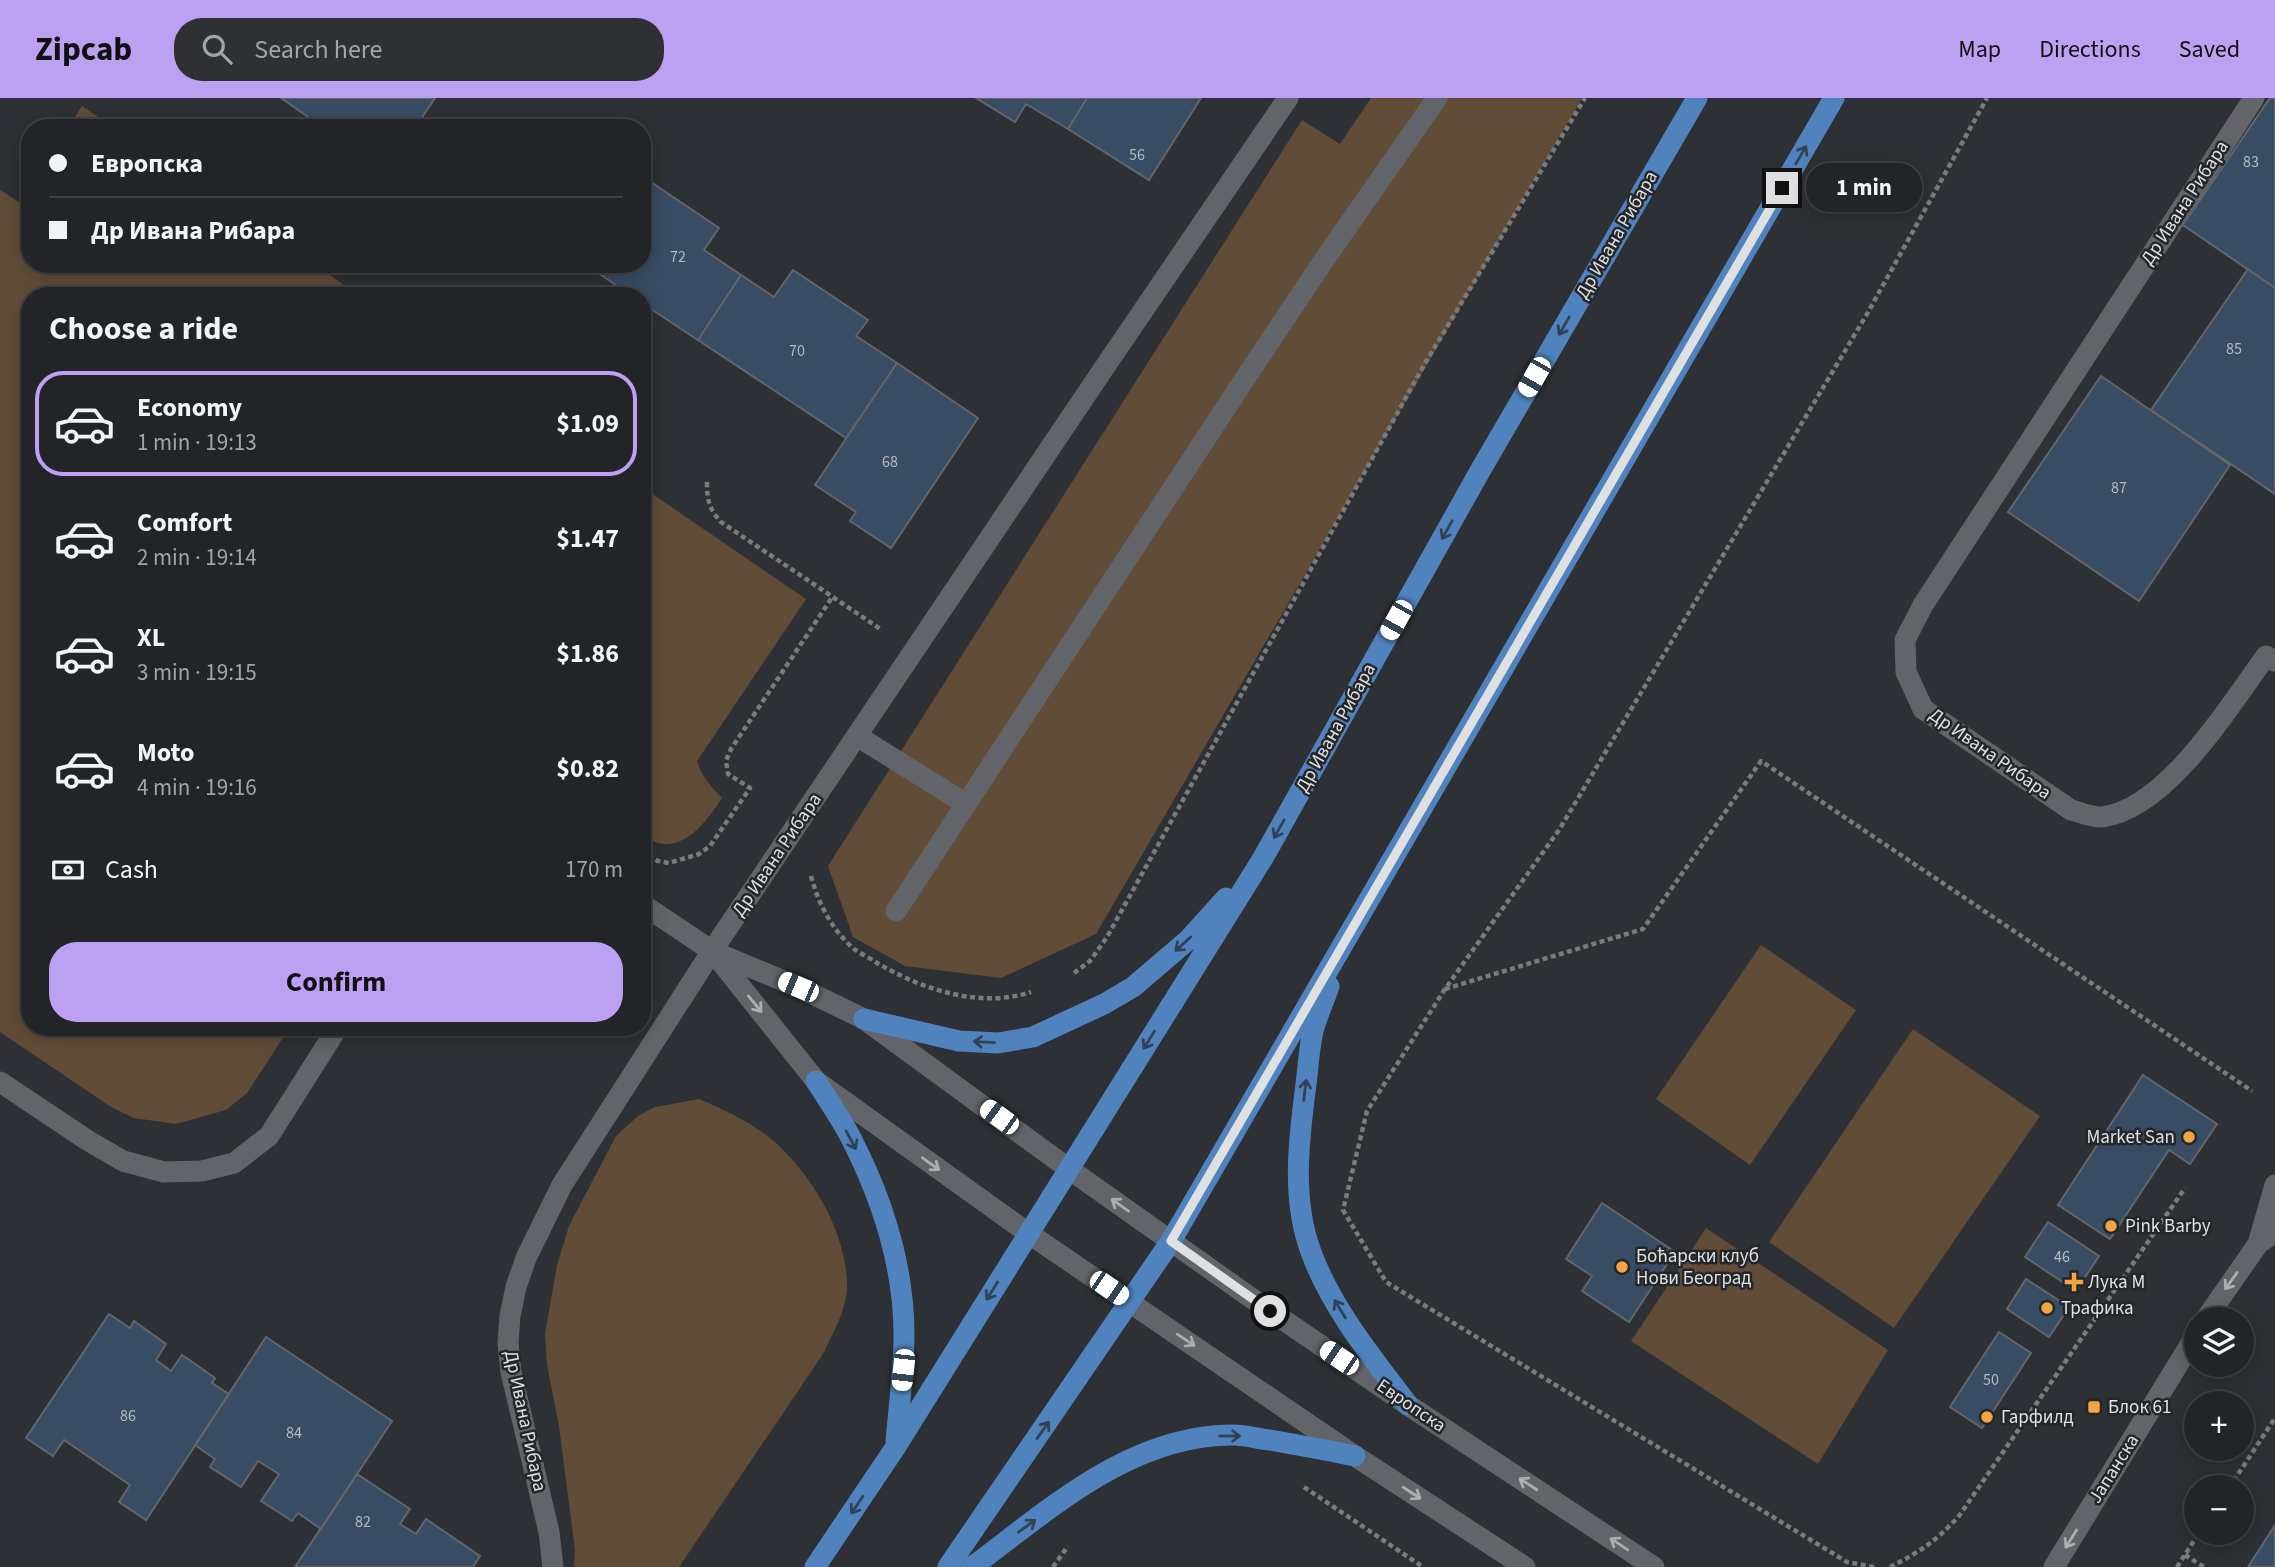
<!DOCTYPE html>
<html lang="en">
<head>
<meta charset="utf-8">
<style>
	:root { --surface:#222427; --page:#2e3033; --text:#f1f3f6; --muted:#a2a4a7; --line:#3f4144; --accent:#bca0f2 }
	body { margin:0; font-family:"Source Sans 3",sans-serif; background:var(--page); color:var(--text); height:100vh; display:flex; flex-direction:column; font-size:26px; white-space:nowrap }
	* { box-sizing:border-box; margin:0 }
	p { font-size:23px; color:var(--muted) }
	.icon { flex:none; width:38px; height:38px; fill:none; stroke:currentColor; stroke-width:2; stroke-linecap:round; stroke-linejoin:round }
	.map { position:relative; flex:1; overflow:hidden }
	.details { position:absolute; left:21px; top:189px; width:630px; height:749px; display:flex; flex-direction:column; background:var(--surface); border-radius:28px; box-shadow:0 4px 18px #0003,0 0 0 2px var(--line) }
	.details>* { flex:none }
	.guide { position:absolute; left:21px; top:21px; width:630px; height:154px; border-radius:28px; box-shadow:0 4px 18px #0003,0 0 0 2px var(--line); display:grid; align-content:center; height:154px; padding:0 28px; background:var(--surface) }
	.tools { position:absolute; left:2184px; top:1209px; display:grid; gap:14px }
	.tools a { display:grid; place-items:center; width:70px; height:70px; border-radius:50%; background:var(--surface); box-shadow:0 4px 18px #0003,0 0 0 2px var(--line); font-size:35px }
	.end { position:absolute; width:32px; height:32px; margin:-16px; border:9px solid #dee0e2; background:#111; box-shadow:0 0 0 4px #111 }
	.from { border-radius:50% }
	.bubble { position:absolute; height:49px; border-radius:24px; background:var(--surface); box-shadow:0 4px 18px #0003,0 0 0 2px var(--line); font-size:23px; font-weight:700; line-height:49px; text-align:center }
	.car { position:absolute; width:21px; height:42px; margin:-21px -10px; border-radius:9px; box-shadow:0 0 5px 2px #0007; background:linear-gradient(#fff 24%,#345 0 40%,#fff 0 76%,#345 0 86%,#fff 0) }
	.guide b { display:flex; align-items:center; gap:24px; height:66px; font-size:26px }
	.guide b+b { border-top:2px solid var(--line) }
	.guide i { width:18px; height:18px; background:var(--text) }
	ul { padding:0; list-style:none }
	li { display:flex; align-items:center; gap:21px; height:105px; margin:0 14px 10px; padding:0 14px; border:4px solid transparent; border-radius:28px }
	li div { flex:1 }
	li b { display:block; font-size:26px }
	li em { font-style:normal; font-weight:700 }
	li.selected { border-color:var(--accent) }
	li>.icon { width:63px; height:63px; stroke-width:1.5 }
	h2 { padding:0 28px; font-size:32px; line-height:84px }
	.pay { display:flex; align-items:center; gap:18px; height:77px; padding:0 28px; font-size:26px }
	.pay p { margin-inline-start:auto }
	.action { display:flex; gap:14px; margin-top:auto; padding:14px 28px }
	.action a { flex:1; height:80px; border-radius:28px; background:var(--accent); color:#111; font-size:28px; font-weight:700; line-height:80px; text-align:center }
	header { display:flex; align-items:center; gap:42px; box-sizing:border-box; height:98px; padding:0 35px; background:var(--accent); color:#111 }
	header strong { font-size:33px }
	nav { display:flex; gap:38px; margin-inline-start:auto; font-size:24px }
	.search { width:490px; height:63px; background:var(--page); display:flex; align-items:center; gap:18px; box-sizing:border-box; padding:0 24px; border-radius:28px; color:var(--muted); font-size:26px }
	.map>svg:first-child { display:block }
	.green { fill:#614d37 }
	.building { fill:#384c64; stroke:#62656a; stroke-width:2 }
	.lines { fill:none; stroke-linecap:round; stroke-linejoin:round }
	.path { stroke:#797c7f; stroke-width:4.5; stroke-dasharray:5 3.5; stroke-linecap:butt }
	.minor { stroke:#616468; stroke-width:21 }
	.major { stroke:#5083bd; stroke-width:21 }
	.oneway { stroke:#314256 }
	.oneway2 { stroke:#acaeb1 }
	.route { stroke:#dee0e2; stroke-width:9 }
	.poi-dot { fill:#f2a541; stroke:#24262a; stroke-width:2.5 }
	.labels { text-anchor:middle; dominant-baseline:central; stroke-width:5; stroke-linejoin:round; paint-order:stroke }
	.number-label { font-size:16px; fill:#b4bbc2 }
	.street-label { font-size:19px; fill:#dee0e2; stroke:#24262a }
	.poi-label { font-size:19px; fill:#dee0e2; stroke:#24262a; text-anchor:start }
</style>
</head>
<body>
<header>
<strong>Zipcab</strong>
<div class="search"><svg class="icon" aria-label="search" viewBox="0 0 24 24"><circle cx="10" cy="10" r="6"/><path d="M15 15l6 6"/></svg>Search here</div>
<nav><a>Map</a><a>Directions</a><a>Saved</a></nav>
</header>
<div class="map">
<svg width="2275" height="1469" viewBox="0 0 2275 1469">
	<rect width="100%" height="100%" fill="#2d3034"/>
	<!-- green -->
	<path class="green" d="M 1371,0 L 1582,0 L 1096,836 L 1001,880 L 905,868 L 853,839 L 828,768 L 1302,22 L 1340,46 Z
		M 82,8 L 114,30 L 68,30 Z
		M 0,92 L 22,106 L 30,93 L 30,166 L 314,166 L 360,198 L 30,198 L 30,929 L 290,929 L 247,995 L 226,1012 L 176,1026 L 134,1020 L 111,1009 L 0,934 Z
		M 642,389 L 806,501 L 697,663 C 702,679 711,689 722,700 C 704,727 679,762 642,738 Z
		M 1761,847 L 1856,912 L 1750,1067 L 1656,1001 Z
		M 1913,931 L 2040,1018 L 1894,1230 L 1769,1144 Z
		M 699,1001 C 730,1014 763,1030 786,1055 C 819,1089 848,1142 847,1191 C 846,1213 832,1237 823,1256 L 679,1469 L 574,1469 L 575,1452 L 559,1328 L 547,1267 L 545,1236 L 557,1167 L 569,1128 L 616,1038 L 638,1018 L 655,1009 Z
		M 1706,1130 L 1888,1252 L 1818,1366 L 1631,1243 Z"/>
	<!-- building -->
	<path class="building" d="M 281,0 L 435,0 L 415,30 L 379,30 L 370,23 L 366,30 L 324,30 Z
		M 976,0 L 1087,0 L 1068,31 L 1026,6 L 1015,24 Z
		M 1087,0 L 1201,0 L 1149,82 L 1068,31 Z
		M 2270,0 L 2275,0 L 2275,190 L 2183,127 Z
		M 642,78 L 719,130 L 704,152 L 741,177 L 698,242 L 642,205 L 642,198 L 632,198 L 585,166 L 642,166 Z
		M 2248,171 L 2275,190 L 2275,396 L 2151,312 Z
		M 793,172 L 868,222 L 856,238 L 897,265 L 846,340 L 698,242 L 741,177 L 774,199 Z
		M 897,265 L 978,320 L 891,450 L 850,423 L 856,414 L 815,387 Z
		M 2101,278 L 2230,367 L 2139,503 L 2008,414 Z
		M 2143,977 L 2217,1026 L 2190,1066 L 2169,1052 L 2110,1141 L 2058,1107 Z
		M 1602,1105 L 1675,1154 L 1629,1224 L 1582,1193 L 1592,1178 L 1566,1161 Z
		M 2048,1124 L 2099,1158 L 2076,1193 L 2025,1159 Z
		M 2026,1181 L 2069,1209 L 2049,1239 L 2007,1211 Z
		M 109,1216 L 130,1230 L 134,1223 L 166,1246 L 156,1262 L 171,1273 L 182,1257 L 215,1280 L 212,1285 L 229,1296 L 146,1422 L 119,1404 L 130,1387 L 64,1342 L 53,1358 L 26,1340 Z
		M 1999,1234 L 2031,1255 L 1982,1330 L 1950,1309 Z
		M 266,1239 L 392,1323 L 321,1431 L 298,1415 L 292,1423 L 261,1403 L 279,1376 L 258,1363 L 241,1389 L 210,1369 L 215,1361 L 195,1347 Z
		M 357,1376 L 410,1411 L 400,1426 L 416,1436 L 426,1421 L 480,1458 L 473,1469 L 295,1469 Z
		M 2275,1427 L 2275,1469 L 2248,1469 Z"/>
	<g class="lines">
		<!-- path -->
		<path class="path" d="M 707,384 C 707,402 709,411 721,424 L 882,532
			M 642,760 L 645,756 L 658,763 L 669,765 L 699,756 L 710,748 L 750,690 L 728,676 L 726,663 L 731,651 L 833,498
			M 811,778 C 818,805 832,832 854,851 C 861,856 870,860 877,865 C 922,891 979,911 1031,894
			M 1074,875 L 1090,863 L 1107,839 L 1424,267 L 1585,0
			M 1445,891 L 1643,831 L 1761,663 L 2252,993
			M 1304,1389 L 1423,1469
			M 2229,1390 L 2275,1320
			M 2185,1457 L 2204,1469
			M 1053,1469 L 1068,1448
			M 1874,1469 L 1847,1464 L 1386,1184 L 1343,1112 L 1367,1013 L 1445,891 L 1559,732 L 1867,216 L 1987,0
			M 1890,1469 C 1920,1454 1936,1443 1959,1418 L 2185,1090
			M 2177,1469 L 2199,1435"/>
		<!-- minor -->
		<path class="minor" d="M 2254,0 L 1923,507 L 1905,542 L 1906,574 L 1923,611 L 2071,712 C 2080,714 2092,720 2102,719 C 2167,711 2229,608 2266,558 L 2275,563
			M 857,638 L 966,706
			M 642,806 L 712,853 L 798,889 L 864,921 L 1069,1071 L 1247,1197 L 1408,1307 L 1654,1469
			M 896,813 L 1244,282 L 1324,162 L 1437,0
			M 713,854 L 816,983 L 1028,1135 L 1355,1358 L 1525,1469
			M 0,984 L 87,1042 L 123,1063 L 164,1074 L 202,1073 L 234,1065 L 269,1038 L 338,929
			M 2258,1146 L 2275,1087
			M 2205,1222 L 2258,1146 L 2275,1134
			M 553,1469 L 549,1434 L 511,1274 L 508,1245 L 510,1218 L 516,1189 L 526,1160 L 562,1087 L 712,853 L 1102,273 L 1288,0
			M 2054,1469 L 2196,1237"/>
		<!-- major -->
		<path class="major" d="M 1329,888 C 1324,904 1315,921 1312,938 C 1309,953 1308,970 1306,986 C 1299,1040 1291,1101 1311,1154 C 1332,1211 1372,1259 1408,1307
			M 864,921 L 959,943 L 998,945 L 1033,939 L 1104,906 L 1133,889 L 1188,842 L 1226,800
			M 816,983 C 828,1002 842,1022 852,1042 C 883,1103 904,1168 904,1237 C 904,1272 899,1308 896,1343
			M 815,1469 L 895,1350 L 1263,760 L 1480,373 L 1697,0
			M 948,1469 L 1171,1143 L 1834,0
			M 972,1469 C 1049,1412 1131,1336 1234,1337 C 1246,1337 1258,1341 1270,1342 C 1299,1347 1327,1352 1355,1358"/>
	</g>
	<!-- one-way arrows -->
	<defs><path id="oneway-shaft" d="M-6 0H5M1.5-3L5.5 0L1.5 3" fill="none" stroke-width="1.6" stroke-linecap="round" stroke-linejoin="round" transform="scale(1.75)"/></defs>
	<g class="oneway">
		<use href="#oneway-shaft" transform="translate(1801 57) rotate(-60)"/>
		<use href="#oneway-shaft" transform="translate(1564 228) rotate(120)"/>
		<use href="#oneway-shaft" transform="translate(1447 432) rotate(119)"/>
		<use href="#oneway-shaft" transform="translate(1279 731) rotate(119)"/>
		<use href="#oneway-shaft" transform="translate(1183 846) rotate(138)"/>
		<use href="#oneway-shaft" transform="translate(1149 942) rotate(122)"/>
		<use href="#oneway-shaft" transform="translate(984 944) rotate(-177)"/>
		<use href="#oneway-shaft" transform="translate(1305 992) rotate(-83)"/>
		<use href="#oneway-shaft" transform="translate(851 1042) rotate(62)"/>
		<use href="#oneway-shaft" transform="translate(992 1193) rotate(122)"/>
		<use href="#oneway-shaft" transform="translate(1340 1211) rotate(-121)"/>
		<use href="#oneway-shaft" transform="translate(1043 1332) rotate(-55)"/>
		<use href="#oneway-shaft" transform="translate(1230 1338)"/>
		<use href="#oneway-shaft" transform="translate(857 1407) rotate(124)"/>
		<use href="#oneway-shaft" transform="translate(1027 1428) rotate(-36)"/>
	</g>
	<g class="oneway2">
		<use href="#oneway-shaft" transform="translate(755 906) rotate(51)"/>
		<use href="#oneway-shaft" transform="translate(931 1066) rotate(36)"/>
		<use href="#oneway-shaft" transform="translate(1120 1107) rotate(-145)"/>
		<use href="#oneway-shaft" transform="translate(2231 1183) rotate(126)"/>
		<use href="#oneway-shaft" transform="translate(1186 1242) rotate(34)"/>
		<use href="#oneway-shaft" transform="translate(1528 1386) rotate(-147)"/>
		<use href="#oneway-shaft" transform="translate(1412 1395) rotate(33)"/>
		<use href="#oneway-shaft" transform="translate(2071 1441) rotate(122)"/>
		<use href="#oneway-shaft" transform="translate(1619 1446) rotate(-146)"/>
	</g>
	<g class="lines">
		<!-- route -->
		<path class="route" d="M 1270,1213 L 1171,1143 L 1782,90"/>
	</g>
	<!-- markers -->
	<g class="poi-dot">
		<circle cx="2189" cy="1039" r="7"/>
		<circle cx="2111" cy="1128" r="7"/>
		<circle cx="1622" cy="1169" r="7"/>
		<path d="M2070.5 1173.5h7v7h7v7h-7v7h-7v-7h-7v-7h7z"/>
		<circle cx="2047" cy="1210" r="7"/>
		<rect x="2087" y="1302" width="14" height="14" rx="3.5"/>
		<circle cx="1987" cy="1319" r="7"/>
	</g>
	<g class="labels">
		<!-- number labels -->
		<g class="number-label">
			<text x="1137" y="57">56</text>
			<text x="2251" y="64">83</text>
			<text x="678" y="159">72</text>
			<text x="2234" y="251">85</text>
			<text x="797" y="253">70</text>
			<text x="890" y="364">68</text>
			<text x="2119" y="390">87</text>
			<text x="2062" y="1159">46</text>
			<text x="1991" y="1282">50</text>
			<text x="128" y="1318">86</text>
			<text x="294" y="1335">84</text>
			<text x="363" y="1424">82</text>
		</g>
		<!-- street labels -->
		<g class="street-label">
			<text transform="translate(2185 105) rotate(-57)">Др Ивана Рибара</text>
			<text transform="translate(1617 137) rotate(-60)">Др Ивана Рибара</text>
			<text transform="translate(1336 630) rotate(-61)">Др Ивана Рибара</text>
			<text transform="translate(1990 656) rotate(35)">Др Ивана Рибара</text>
			<text transform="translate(777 757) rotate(-56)">Др Ивана Рибара</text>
			<text transform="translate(1411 1308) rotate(34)">Европска</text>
			<text transform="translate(525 1323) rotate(78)">Др Ивана Рибара</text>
			<text transform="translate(2114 1371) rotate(-58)">Јапанска</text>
		</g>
		<!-- poi labels -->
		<g class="poi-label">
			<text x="2175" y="1039" text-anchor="end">Market San</text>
			<text x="2125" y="1128">Pink Barby</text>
			<text x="1636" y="1158">Боћарски клуб<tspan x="1636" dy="22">Нови Београд</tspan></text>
			<text x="2088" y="1184">Лука М</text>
			<text x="2061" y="1210">Трафика</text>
			<text x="2108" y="1309">Блок 61</text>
			<text x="2001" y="1319">Гарфилд</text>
		</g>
	</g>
</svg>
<div class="tools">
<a><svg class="icon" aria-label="layers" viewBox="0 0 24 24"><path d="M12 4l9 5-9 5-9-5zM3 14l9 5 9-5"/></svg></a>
<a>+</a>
<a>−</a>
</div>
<i class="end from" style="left:1270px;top:1213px"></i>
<i class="end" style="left:1782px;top:90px"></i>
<div class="bubble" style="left:1806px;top:65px;width:116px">1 min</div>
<i class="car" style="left:1534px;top:279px;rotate:210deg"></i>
<i class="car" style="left:1396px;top:522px;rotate:209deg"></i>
<i class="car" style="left:798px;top:889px;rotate:293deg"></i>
<i class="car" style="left:999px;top:1019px;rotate:306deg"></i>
<i class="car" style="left:1109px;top:1190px;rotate:124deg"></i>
<i class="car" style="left:1339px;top:1260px;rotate:304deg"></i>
<i class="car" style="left:903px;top:1272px;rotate:186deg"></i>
<div class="guide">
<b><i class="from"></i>Европска</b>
<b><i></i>Др Ивана Рибара</b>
</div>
<section class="details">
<h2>Choose a ride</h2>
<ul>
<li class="selected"><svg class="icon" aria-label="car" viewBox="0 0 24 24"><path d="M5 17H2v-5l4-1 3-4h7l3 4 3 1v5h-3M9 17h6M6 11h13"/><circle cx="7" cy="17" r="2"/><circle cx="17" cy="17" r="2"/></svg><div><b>Economy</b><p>1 min · 19:13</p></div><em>$1.09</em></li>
<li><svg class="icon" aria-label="car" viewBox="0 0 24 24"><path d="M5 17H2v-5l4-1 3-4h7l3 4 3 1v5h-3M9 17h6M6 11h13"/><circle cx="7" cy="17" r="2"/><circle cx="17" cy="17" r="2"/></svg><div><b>Comfort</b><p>2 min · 19:14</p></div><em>$1.47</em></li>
<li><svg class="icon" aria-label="car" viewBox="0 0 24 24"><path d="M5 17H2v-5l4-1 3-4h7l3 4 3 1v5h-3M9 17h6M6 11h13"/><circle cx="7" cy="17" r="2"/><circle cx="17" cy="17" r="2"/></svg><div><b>XL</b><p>3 min · 19:15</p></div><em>$1.86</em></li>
<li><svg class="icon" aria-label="car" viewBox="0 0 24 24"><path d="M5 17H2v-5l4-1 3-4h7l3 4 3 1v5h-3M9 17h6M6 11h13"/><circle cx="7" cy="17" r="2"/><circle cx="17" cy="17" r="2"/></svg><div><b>Moto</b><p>4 min · 19:16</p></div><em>$0.82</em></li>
</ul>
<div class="pay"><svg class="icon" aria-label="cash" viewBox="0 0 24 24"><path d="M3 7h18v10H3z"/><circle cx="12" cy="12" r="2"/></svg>Cash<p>170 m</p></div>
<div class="action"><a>Confirm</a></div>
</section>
</div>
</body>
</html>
